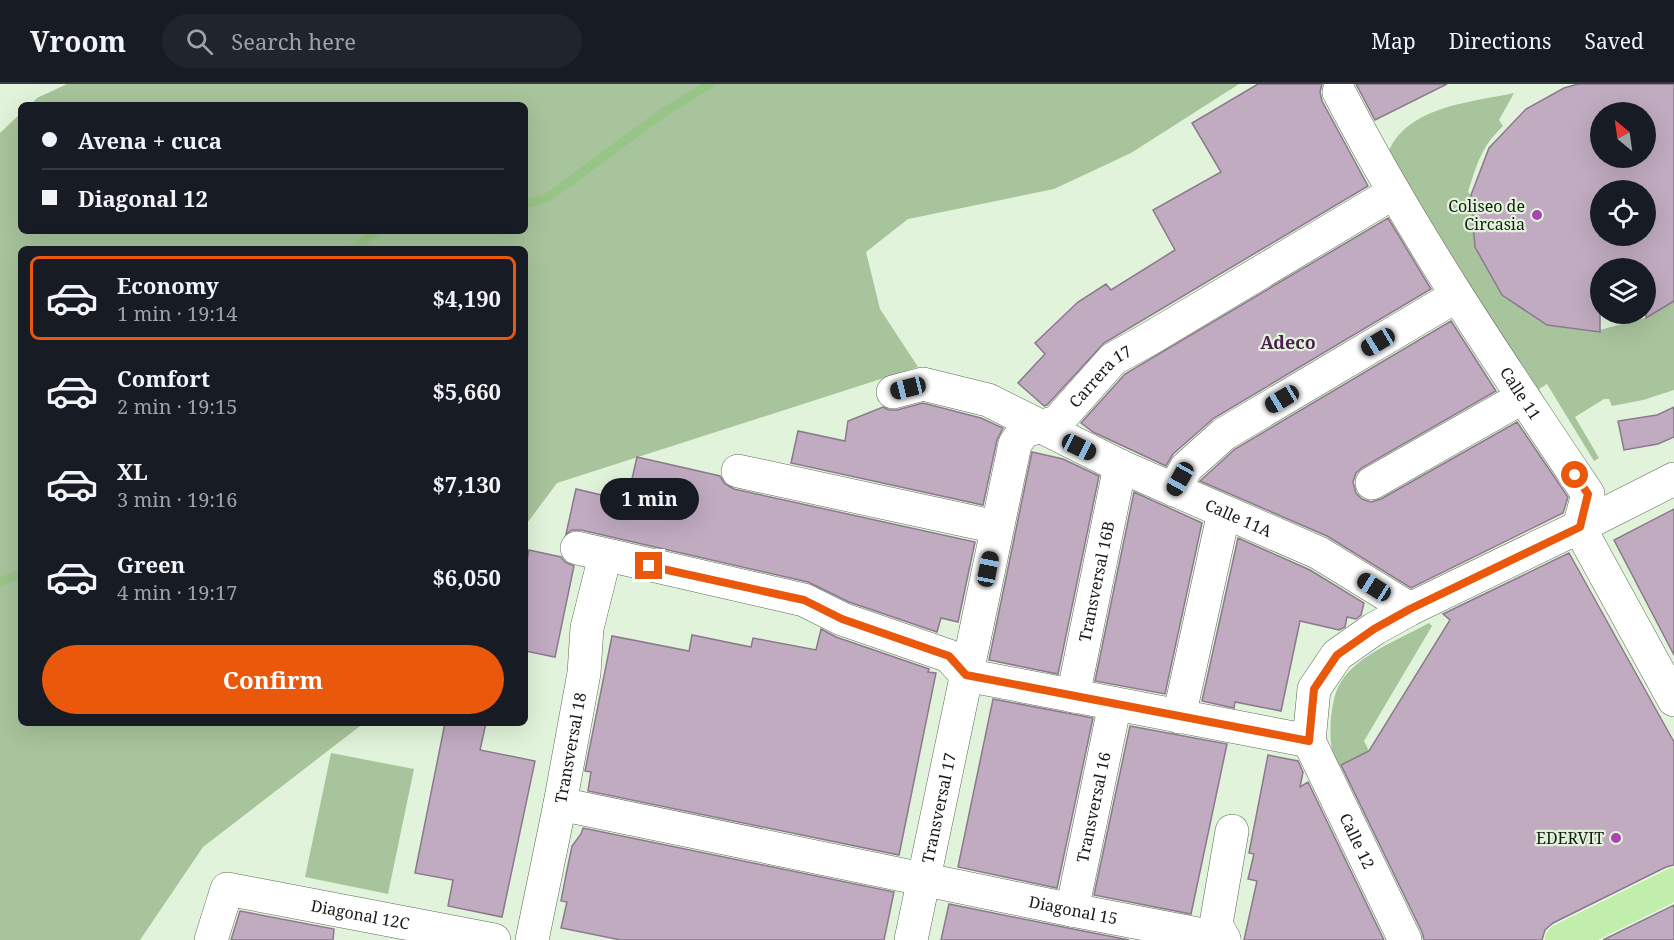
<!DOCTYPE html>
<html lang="en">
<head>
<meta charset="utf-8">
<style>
	:root { --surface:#171b24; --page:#20242c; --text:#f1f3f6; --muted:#9ea1a6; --line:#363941; --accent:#ea580c }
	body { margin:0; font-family:"Noto Serif",serif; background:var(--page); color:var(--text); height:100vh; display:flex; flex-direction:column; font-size:22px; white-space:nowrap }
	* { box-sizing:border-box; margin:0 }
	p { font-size:20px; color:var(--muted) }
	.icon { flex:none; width:33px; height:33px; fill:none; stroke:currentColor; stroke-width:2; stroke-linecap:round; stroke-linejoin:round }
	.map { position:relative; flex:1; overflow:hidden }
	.side { position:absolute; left:18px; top:162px; width:510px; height:480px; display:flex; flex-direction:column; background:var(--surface); border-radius:9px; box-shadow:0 6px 24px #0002 }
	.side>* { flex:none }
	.banner { position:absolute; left:18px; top:18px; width:510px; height:132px; border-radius:9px; box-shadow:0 6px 24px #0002; display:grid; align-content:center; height:132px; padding:0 24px; background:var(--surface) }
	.needle { width:39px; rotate:331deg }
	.tools { position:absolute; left:1590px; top:18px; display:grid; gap:12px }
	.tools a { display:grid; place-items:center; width:66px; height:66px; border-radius:50%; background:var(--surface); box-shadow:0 6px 24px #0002; font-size:30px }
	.end { position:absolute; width:27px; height:27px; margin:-14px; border:8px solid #ea580c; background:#fff; box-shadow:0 0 0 3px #fff }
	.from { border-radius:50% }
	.bubble { position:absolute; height:42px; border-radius:21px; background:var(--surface); box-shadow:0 6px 24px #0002; font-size:20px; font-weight:700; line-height:42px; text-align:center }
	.car { position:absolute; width:18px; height:36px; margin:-18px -9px; border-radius:8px; box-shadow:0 0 4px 2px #0007; background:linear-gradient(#222 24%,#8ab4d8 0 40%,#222 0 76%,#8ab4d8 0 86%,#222 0) }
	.banner b { display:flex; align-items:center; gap:21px; height:57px; font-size:22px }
	.banner b+b { border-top:2px solid var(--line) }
	.banner i { width:15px; height:15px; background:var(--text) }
	ul { padding:10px 0 0; list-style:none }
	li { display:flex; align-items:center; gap:18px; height:84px; margin:0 12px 9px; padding:0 12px; border:3px solid transparent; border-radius:9px }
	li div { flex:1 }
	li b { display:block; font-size:22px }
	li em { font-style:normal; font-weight:700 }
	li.on { border-color:var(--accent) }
	li>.icon { width:54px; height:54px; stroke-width:1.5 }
	.button { display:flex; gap:12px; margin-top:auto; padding:12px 24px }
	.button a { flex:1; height:69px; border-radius:36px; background:var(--accent); color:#fff; font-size:24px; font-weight:700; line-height:69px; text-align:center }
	header { display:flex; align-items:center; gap:36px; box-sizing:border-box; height:84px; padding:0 30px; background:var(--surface); border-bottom:2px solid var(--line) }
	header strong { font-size:28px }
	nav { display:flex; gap:33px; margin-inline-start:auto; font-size:21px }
	.search { width:420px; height:54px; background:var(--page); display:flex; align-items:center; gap:15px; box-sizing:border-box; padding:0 21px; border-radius:33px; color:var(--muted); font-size:22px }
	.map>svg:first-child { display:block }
	.green { fill:#a8c49c }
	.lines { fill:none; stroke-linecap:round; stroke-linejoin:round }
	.stream { stroke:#99c487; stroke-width:9 }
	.building { fill:#c0abc0; stroke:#8c798d; stroke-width:1.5; fill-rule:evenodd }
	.minor-casing { stroke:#5c6b55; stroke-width:34 }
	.major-casing { stroke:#fff; stroke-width:34 }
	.minor { stroke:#fff; stroke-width:33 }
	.major { stroke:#c1efab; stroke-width:33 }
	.route { stroke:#ea580c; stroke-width:8 }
	.poi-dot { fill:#a747ae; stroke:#e1f3da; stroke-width:2 }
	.labels { text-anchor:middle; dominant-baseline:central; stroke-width:4.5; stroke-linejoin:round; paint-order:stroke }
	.poi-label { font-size:16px; fill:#151c13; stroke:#e1f3da; text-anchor:end }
	.street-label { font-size:16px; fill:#151c13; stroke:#e1f3da }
	.neighbourhood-label { font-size:18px; font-weight:bold; fill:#4d1f51; stroke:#e1f3da }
</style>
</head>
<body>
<header>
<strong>Vroom</strong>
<div class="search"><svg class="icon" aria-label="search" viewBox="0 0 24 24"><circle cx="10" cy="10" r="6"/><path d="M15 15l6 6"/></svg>Search here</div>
<nav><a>Map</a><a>Directions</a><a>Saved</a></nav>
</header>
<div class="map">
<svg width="1674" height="856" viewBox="0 0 1674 856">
	<rect width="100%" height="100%" fill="#e1f3da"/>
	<!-- green -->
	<path class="green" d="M 67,0 L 1239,0 L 1131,69 L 1054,105 L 908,135 L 866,168 L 880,225 L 918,283 L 557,399 L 525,442 L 525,165 L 21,165 L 21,639 L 364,639 L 203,763 L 140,856 L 0,856 L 0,49 L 21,29 L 21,147 L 525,147 L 525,21 L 30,21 L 37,14 Z
		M 1514,9 L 1499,36 L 1503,42 C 1481,63 1477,80 1468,108 L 1471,111 L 1475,163 L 1502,211 L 1547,241 L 1596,247 L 1648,233 L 1674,217 L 1674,306 L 1643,316 L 1612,322 L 1609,315 L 1604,315 L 1575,333 L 1599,374 L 1594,377 L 1547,300 L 1539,305 L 1590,392 L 1465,207 L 1389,67 C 1408,22 1473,18 1514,9 Z
		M 1429,539 L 1432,542 L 1364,657 L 1369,667 L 1337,683 C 1330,662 1330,655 1331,633 C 1333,621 1334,609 1341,598 C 1357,571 1402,554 1429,539 Z
		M 331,669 L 414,685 L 388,810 L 305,793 Z"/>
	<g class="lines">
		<!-- stream -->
		<path class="stream" d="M 525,120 L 547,114 L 664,28 L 710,0
			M 354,165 L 376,147
			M 0,498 L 21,490"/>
	</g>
	<!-- building -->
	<path class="building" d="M 1258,0 L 1322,0 L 1320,8 L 1322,17 L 1368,102 L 1104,259 L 1047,321 L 1044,322 L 1018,299 L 1045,270 L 1035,259 L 1078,218 L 1106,200 L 1111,206 L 1175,166 L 1153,126 L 1221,88 L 1192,39 Z
		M 1356,0 L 1447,0 L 1375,36 Z
		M 1578,0 L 1674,0 L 1674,217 L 1646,234 L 1646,184 L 1600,184 L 1600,248 L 1547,241 L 1502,211 L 1475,163 L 1471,111 L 1489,64 L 1526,25 L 1564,4 ZM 1600,28 L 1646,28 L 1646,74 L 1600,74 ZM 1600,106 L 1646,106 L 1646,152 L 1600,152 Z
		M 1388,134 L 1431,205 L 1214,334 L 1173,370 L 1166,382 L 1093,348 L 1081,339 L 1125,290 Z
		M 1451,237 L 1496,307 L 1363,383 L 1356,389 L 1353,398 L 1356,409 L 1362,415 L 1371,418 L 1381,415 L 1517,338 L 1568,413 L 1563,429 L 1411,504 L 1327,452 L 1200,397 L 1235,365 Z
		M 923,319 L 981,334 L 1003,344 L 997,356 L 983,421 L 791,379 L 798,347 L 845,357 L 848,337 L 883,323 L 889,326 L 897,326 Z
		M 1674,323 L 1674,353 L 1658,360 L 1624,366 L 1618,337 L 1657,331 Z
		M 1032,368 L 1063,375 L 1099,392 L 1058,590 L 989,576 Z
		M 637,373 L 720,392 L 725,400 L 734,405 L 975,458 L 958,538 L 941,534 L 937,548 L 849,518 L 808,498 L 581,446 L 572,446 L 566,450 L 576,405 L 627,417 Z
		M 1134,408 L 1202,439 L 1165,610 L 1095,597 Z
		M 1674,425 L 1674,571 L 1614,456 Z
		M 1238,454 L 1310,486 L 1364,519 L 1361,531 L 1356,535 L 1347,533 L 1345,543 L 1339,546 L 1300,537 L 1281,627 L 1235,618 L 1234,624 L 1202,617 Z
		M 529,466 L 561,473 L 565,478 L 574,482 L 555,573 L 525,567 L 525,488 Z
		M 1569,469 L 1674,658 L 1674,781 L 1666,783 L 1553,839 L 1545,846 L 1542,856 L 1424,856 L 1422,848 L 1341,681 L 1369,667 L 1450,536 L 1443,530 Z
		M 821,545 L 836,553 L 929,585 L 928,588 L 936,589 L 899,771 L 588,707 L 591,688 L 585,687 L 612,552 L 689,567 L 692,551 L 751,563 L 753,554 L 816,566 Z
		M 993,615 L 1093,634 L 1057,804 L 958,783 Z
		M 445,639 L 486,639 L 480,666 L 535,677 L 502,833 L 448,822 L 453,796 L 415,789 Z
		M 1130,642 L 1227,660 L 1191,830 L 1094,811 Z
		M 1268,671 L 1298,677 L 1303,688 L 1300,703 L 1308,698 L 1384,856 L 1244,856 L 1257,797 L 1248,795 L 1254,770 L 1249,769 Z
		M 583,744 L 894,808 L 884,856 L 621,856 L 561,844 L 567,818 L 561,817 L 566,791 L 572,762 L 581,750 Z
		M 949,820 L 1068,844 L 1129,856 L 941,856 Z
		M 1674,821 L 1674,856 L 1603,856 Z
		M 240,827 L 334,845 L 333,856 L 231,856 Z"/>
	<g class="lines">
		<!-- minor casing -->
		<g class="minor-casing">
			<g id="minor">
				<path id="s1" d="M 1339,8 C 1412,149 1500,279 1588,410 L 1579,443 L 1674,616"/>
				<path id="s2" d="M 893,308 L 923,300 L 988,316 L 1120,382 L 1319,469 L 1410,525"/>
				<path d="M 738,387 L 996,443"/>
				<path d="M 1372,399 L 1523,313"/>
				<path d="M 1174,406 L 1186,384 L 1224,350 L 1456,212"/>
				<path d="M 577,464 L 804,516 L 842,535 L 949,572 L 966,591 L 1309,657"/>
				<path id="s3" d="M 1073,612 L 1120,382"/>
				<path d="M 1179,633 L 1224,428"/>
				<path d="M 1309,657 L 1314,605 L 1337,571 L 1374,545 L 1410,525 L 1579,443 L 1674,395"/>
				<path id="s4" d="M 1309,657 L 1405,856"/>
				<path id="s5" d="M 560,720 L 1072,826 L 1224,855"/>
				<path id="s6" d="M 1072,826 L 1115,620"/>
				<path id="s7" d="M 211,856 L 227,805 L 494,856"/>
				<path id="s8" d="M 532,856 L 560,720 L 584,589 L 587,544 L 605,472"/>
				<path id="s9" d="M 911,856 L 1015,360 L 1024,347 L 1057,338 L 1113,275 L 1149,255 L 1393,109"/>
				<path d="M 1224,856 L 1216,840 L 1232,747"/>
			</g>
		</g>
		<!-- major casing -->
		<g class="major-casing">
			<path id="major" d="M 1561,856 L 1674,800"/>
		</g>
		<!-- minor -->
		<use href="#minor" class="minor"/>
		<!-- major -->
		<use href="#major" class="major"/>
	</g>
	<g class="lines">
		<!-- route -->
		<path class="route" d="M 649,482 L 804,516 L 842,535 L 949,572 L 966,591 L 1309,657 L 1314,605 L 1337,571 L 1374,545 L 1410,525 L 1580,443 L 1588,410 L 1575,391"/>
	</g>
	<!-- markers -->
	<g class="poi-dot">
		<circle cx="1537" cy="131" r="6"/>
		<circle cx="1616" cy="754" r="6"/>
	</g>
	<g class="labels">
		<!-- poi labels -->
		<g class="poi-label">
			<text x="1525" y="122">Coliseo de<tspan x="1525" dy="18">Circasia</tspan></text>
			<text x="1604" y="754">EDERVIT</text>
		</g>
		<!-- street labels -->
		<g class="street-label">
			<text stroke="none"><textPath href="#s9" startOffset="620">Carrera 17</textPath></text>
			<text stroke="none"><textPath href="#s1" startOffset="352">Calle 11</textPath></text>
			<text stroke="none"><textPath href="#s2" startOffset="375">Calle 11A</textPath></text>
			<text stroke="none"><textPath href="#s3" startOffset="117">Transversal 16B</textPath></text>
			<text stroke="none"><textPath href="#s8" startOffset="196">Transversal 18</textPath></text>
			<text stroke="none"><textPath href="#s9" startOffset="135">Transversal 17</textPath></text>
			<text stroke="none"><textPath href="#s6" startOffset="105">Transversal 16</textPath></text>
			<text stroke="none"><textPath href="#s4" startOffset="111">Calle 12</textPath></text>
			<text stroke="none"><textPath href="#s5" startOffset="524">Diagonal 15</textPath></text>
			<text stroke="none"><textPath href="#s7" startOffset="189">Diagonal 12C</textPath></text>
		</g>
		<!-- neighbourhood labels -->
		<g class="neighbourhood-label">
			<text x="1288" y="258">Adeco</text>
		</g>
	</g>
</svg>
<div class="tools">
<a><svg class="needle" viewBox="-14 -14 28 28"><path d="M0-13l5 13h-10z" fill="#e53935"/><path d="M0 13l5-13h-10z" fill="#9ea1a6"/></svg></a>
<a><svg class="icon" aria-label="locate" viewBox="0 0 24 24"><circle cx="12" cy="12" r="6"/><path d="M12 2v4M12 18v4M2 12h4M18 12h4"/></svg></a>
<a><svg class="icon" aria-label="layers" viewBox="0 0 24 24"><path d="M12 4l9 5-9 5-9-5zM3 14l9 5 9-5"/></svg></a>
</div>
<i class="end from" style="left:1575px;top:391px"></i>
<i class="end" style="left:649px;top:482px"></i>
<div class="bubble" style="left:600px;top:394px;width:99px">1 min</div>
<i class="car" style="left:1378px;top:258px;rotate:239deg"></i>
<i class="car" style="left:908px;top:304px;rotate:256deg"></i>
<i class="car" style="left:1282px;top:315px;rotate:239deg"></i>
<i class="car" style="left:1079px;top:363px;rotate:116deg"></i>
<i class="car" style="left:1180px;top:395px;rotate:209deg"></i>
<i class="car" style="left:988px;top:485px;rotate:11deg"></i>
<i class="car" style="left:1374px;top:503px;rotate:302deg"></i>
<div class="banner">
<b><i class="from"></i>Avena + cuca</b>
<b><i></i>Diagonal 12</b>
</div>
<section class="side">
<ul>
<li class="on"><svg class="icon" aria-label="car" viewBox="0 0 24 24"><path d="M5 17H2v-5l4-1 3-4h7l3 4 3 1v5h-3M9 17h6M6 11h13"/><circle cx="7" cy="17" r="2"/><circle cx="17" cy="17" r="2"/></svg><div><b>Economy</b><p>1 min · 19:14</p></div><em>$4,190</em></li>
<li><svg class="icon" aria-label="car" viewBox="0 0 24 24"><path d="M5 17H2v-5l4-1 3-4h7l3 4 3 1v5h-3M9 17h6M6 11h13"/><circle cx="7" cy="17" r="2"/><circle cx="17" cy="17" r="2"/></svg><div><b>Comfort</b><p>2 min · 19:15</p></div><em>$5,660</em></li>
<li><svg class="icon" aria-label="car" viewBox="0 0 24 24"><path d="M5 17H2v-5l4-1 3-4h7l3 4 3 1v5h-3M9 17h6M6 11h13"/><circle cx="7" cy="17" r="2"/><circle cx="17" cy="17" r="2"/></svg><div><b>XL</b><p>3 min · 19:16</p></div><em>$7,130</em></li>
<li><svg class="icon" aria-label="car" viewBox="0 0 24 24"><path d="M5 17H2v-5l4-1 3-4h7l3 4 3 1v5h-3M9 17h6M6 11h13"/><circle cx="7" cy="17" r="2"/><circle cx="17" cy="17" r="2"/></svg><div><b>Green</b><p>4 min · 19:17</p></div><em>$6,050</em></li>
</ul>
<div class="button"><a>Confirm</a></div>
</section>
</div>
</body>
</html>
